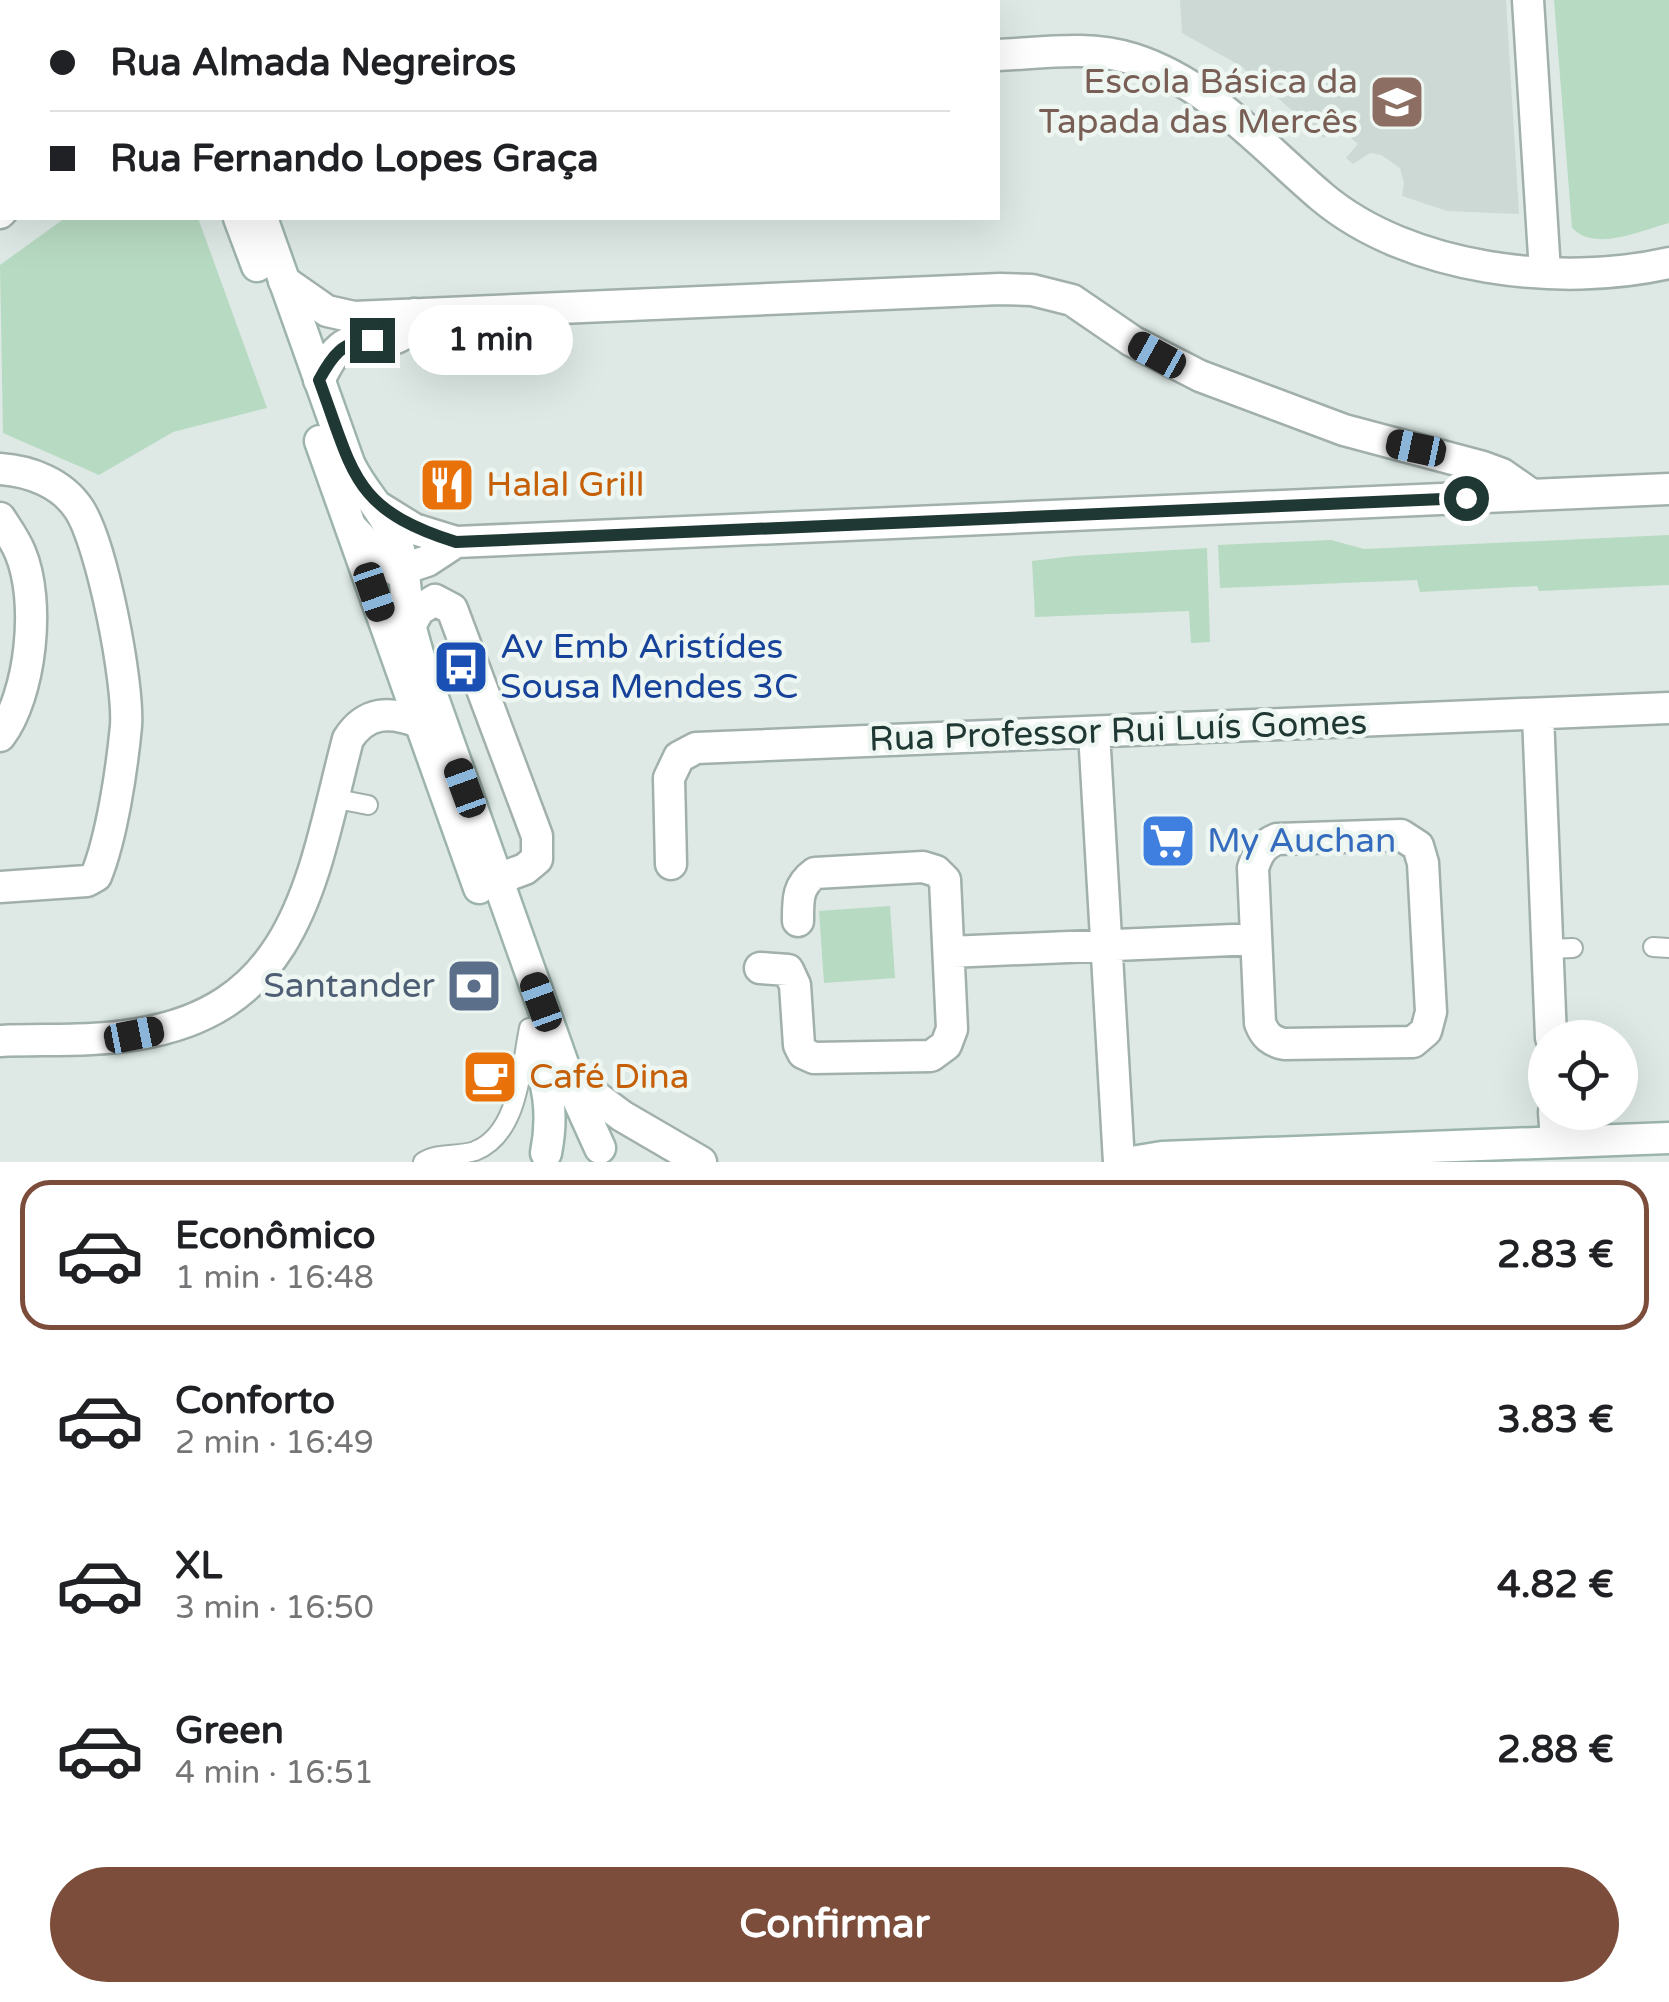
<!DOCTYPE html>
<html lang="pt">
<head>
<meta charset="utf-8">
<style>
	:root { --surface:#fff; --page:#f6f6f6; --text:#202124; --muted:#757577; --line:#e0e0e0; --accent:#7d4d3b }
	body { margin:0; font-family:"Varela Round",sans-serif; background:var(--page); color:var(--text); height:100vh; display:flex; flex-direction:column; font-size:38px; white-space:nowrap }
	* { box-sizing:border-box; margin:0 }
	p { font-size:32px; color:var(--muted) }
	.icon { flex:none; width:55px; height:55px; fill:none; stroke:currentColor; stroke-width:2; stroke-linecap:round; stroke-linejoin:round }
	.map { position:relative; height:1162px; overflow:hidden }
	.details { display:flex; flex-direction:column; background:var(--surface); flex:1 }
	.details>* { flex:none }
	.hud { position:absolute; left:0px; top:0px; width:1000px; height:220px; box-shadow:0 10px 40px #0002; display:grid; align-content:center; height:220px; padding:0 50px; background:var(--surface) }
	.tools { position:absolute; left:1528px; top:1020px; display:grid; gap:20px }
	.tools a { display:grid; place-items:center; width:110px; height:110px; border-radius:50%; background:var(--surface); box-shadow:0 10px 40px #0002; font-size:50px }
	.end { position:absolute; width:45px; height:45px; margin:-22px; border:12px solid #203833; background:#fff; box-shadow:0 0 0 5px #fff }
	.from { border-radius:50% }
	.bubble { position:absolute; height:70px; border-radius:35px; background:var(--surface); box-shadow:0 10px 40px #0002; font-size:32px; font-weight:700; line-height:70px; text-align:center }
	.car { position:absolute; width:30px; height:60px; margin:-30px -15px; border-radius:12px; box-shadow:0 0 8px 2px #0007; background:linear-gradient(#222 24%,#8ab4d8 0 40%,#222 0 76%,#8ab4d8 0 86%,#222 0) }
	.hud b { display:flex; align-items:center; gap:35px; height:95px; font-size:38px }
	.hud b+b { border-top:2px solid var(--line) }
	.hud i { width:25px; height:25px; background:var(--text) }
	ul { padding:18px 0 0; list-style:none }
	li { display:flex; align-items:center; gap:30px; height:150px; margin:0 20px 15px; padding:0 30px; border:5px solid transparent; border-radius:30px }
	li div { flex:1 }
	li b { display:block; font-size:38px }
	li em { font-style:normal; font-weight:700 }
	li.on { border-color:var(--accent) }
	li>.icon { width:90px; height:90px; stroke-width:1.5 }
	.primary-button { display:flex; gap:20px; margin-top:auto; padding:20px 50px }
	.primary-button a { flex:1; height:115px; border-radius:60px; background:var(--accent); color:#fff; font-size:40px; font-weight:700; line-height:115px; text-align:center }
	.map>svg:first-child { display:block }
	.built { fill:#ccd9d4 }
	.green { fill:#b7dac2 }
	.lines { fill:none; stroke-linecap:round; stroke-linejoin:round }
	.lane-casing { stroke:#a1b0ac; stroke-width:22 }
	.street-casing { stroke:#a1b0ac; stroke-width:35 }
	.secondary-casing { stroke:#9db4ad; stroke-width:35 }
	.lane { stroke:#fff; stroke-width:18 }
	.street { stroke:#fff; stroke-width:30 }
	.secondary { stroke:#fff; stroke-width:30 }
	.route { stroke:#203833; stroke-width:12 }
	.labels { text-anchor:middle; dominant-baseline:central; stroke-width:9; stroke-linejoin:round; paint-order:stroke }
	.education-label { font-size:35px; fill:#785e54; stroke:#eef6f2; text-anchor:end }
	.food-label { font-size:35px; fill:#c56008; stroke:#eef6f2; text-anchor:start }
	.transit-label { font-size:35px; fill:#164399; stroke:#eef6f2; text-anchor:start }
	.street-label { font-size:35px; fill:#203833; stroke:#eef6f2 }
	.shop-label { font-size:35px; fill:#366cbe; stroke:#eef6f2; text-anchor:start }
	.service-label { font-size:35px; fill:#4e5e75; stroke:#eef6f2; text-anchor:end }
</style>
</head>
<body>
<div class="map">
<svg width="1669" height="1162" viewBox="0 0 1669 1162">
	<rect width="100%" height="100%" fill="#dee9e5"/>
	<!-- built -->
	<path class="built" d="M 1180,0 L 1506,0 L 1519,214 L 1447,211 L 1402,196 L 1404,183 L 1400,168 L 1381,155 L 1370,153 L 1353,164 L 1346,158 L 1358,144 L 1336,125 L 1324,138 L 1241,66 L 1182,33 Z"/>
	<!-- green -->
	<path class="green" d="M 1554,0 L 1669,0 L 1669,223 C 1639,231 1596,252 1572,228 Z
		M 65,218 L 198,218 L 267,408 L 173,432 L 99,475 L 3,433 L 0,265 Z
		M 1669,535 L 1669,585 L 1539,591 L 1537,586 L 1420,592 L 1417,580 L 1220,588 L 1218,545 L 1331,540 L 1364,549 Z
		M 1207,548 L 1210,642 L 1191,643 L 1189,611 L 1035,617 L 1032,561 L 1073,556 Z
		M 890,906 L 895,978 L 824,983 L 819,911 Z"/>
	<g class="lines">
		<!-- lane casing -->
		<g class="lane-casing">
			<path id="lane" d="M 332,798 L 368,805
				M 1653,947 L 1669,948
				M 1548,949 L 1573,948
				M 423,1162 C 437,1152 458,1157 475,1151 C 519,1134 521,1067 529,1028"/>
		</g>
		<!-- street casing -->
		<g class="street-casing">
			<path id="street" d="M 692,0 L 692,2
				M 1528,0 L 1545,272
				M 998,55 C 1043,53 1089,45 1133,59 C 1209,83 1263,147 1322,197 C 1409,270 1560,288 1669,263
				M 0,213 L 2,211
				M 284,281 L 327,311 L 354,317 L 1000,289 L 1032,290 L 1072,300 L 1132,341 L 1200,376 L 1344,430 L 1483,467 L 1502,474 L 1532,495
				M 319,380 C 327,366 333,350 348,343 C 377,329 400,357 414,314
				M 0,469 C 30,471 62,483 79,509 C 102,544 129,683 126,726 C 122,768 112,837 96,876 L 87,881 L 0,887
				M 380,508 L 414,529 L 456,542 L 1669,489
				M 0,518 C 7,529 15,540 20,552 C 41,601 31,695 0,736
				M 351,527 L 385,563 L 397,571 L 427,561 L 456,542
				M 410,626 L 419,610 L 435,600 L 452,609 L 537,836 L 537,859 L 525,869 L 498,879
				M 1538,715 L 1551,1038
				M 1094,732 L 1119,1162
				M 1401,835 L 1418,846 L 1423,863 L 1431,1012 L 1426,1031 L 1413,1042 L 1284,1044 C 1271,1041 1265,1036 1260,1023 L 1253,868 C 1258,853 1262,845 1277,839 Z
				M 671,864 L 669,778 L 679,757 L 696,748 L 1669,708
				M 949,952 L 1256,939
				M 760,968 L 788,970 L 795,985 L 799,1045 L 803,1053 L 814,1058 L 931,1056 L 946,1045 L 952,1029 L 945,880 L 936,871 L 923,867 L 815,873 C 797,886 798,900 798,921
				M 0,1041 C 45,1039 94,1042 138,1034 C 301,1008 313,872 348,739 C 366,711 390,711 419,722
				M 567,1075 L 622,1116 L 701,1162
				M 1554,1112 L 1556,1140"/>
		</g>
		<!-- secondary casing -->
		<g class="secondary-casing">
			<path id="secondary" d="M 161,0 L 162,2
				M 185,0 L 186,2
				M 239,218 L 257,266
				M 262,218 L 349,463 C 361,490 383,509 394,536 C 405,561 405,587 408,614 C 411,632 417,650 422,667 L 567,1075 L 600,1148
				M 320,441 L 479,888
				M 534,1044 C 548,1083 554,1113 546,1153
				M 1132,1162 L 1162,1157 L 1669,1138"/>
		</g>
		<!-- lane -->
		<use href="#lane" class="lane"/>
		<!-- street -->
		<use href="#street" class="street"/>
		<!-- secondary -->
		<use href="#secondary" class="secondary"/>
	</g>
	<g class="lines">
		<!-- route -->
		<path class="route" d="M 372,340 C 343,340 332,356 319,380 C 354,474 352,509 456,542 L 1466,498"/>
	</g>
	<!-- icons -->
	<defs>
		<g id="school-square" transform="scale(2.875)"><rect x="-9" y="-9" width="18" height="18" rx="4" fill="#8d6e63" stroke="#eef6f2"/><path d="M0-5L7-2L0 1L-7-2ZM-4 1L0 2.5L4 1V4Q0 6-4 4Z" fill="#fff"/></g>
		<g id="restaurant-square" transform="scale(2.875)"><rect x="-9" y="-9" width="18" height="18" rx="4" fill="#e8710a" stroke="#eef6f2"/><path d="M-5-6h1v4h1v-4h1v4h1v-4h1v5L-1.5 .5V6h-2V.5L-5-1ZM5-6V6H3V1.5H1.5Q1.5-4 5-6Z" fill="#fff"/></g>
		<g id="bus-square" transform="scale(2.875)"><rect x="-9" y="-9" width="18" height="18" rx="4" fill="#1a4fb4" stroke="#eef6f2"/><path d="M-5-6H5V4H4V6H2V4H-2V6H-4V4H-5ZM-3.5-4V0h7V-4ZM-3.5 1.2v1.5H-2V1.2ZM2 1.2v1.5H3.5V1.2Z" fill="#fff"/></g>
		<g id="supermarket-square" transform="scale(2.875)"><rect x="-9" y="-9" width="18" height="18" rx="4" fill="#3f7fe0" stroke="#eef6f2"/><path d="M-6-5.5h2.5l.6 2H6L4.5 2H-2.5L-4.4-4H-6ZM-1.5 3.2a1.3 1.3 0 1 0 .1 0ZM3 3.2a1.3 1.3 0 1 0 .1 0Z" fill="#fff"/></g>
		<g id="bank-square" transform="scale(2.875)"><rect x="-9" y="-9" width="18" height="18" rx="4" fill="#5c6f8a" stroke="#eef6f2"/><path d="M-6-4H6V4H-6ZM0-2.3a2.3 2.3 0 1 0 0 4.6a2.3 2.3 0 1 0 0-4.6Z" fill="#fff"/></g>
		<g id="cafe-square" transform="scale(2.875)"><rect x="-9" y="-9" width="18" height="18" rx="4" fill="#e8710a" stroke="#eef6f2"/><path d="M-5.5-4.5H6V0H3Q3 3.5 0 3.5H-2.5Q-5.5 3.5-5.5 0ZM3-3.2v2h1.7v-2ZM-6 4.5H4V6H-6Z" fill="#fff"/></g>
	</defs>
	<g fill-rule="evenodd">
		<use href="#school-square" x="1397" y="102"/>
		<use href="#restaurant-square" x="447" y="485"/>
		<use href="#bus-square" x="461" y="667"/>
		<use href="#supermarket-square" x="1168" y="841"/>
		<use href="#bank-square" x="474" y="986"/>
		<use href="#cafe-square" x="490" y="1077"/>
	</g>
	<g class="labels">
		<!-- education labels -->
		<g class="education-label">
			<text x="1358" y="82">Escola Básica da<tspan x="1358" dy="40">Tapada das Mercês</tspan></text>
		</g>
		<!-- food labels -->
		<g class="food-label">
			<text x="486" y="485">Halal Grill</text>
			<text x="529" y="1077">Café Dina</text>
		</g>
		<!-- transit labels -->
		<g class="transit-label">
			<text x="500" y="647">Av Emb Aristídes<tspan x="500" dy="40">Sousa Mendes 3C</tspan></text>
		</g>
		<!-- street labels -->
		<g class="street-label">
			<text transform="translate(1118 731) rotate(-2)">Rua Professor Rui Luís Gomes</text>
		</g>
		<!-- shop labels -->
		<g class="shop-label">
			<text x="1207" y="841">My Auchan</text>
		</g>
		<!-- service labels -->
		<g class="service-label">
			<text x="435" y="986">Santander</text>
		</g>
	</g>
</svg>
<div class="tools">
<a><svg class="icon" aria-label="locate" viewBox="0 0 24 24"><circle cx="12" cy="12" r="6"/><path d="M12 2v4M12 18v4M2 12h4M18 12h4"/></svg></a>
</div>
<i class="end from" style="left:1466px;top:498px"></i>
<i class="end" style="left:372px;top:340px"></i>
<div class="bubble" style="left:408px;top:305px;width:165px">1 min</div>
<i class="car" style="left:1157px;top:355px;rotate:299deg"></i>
<i class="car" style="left:1416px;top:448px;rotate:282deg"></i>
<i class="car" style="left:374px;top:592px;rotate:161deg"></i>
<i class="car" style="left:465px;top:788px;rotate:340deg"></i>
<i class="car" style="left:541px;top:1002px;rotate:340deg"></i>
<i class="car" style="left:134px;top:1035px;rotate:79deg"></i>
<div class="hud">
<b><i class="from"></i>Rua Almada Negreiros</b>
<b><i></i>Rua Fernando Lopes Graça</b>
</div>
</div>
<section class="details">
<ul>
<li class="on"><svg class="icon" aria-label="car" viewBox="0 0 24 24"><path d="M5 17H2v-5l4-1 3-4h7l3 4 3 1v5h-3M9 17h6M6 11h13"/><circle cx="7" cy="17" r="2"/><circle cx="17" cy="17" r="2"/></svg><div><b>Econômico</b><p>1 min · 16:48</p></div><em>2.83 €</em></li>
<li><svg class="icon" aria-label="car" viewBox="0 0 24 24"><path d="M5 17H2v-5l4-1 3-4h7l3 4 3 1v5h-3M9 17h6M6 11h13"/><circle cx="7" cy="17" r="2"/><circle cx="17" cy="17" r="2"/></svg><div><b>Conforto</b><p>2 min · 16:49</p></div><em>3.83 €</em></li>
<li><svg class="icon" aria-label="car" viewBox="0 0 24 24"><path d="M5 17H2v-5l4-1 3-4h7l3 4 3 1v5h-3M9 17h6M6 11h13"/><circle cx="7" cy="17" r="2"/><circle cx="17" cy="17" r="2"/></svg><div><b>XL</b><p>3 min · 16:50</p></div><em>4.82 €</em></li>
<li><svg class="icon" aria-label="car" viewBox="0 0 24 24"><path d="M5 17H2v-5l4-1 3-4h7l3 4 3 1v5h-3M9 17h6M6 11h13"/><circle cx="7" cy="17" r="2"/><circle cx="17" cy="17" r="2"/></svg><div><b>Green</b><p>4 min · 16:51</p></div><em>2.88 €</em></li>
</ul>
<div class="primary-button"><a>Confirmar</a></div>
</section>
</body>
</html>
